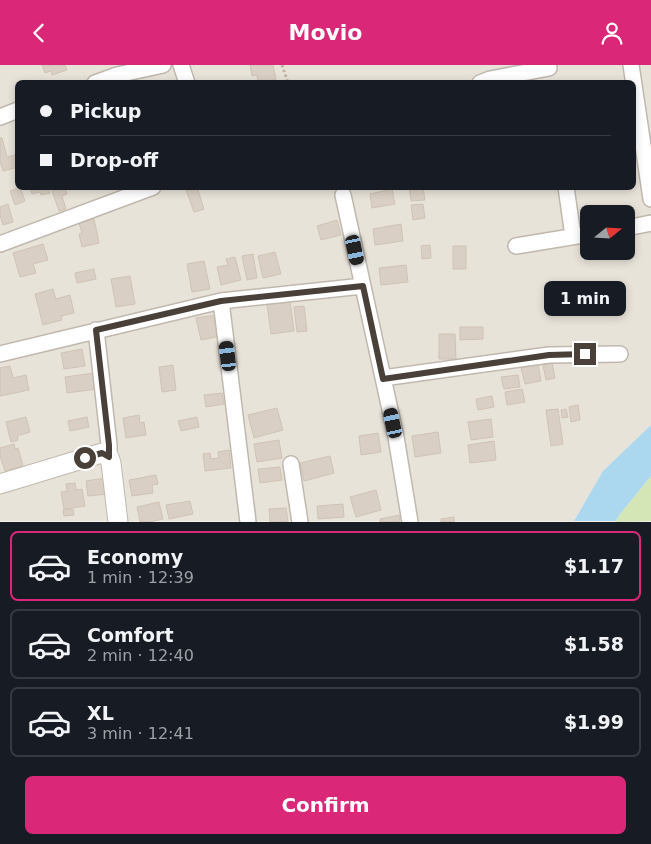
<!DOCTYPE html>
<html lang="en">
<head>
<meta charset="utf-8">
<style>
	:root { --surface:#171b24; --page:#242831; --text:#f1f3f6; --muted:#9ea1a6; --line:#363941; --accent:#db2777 }
	body { margin:0; font-family:"DejaVu Sans",sans-serif; background:var(--page); color:var(--text); height:100vh; display:flex; flex-direction:column; font-size:19px; white-space:nowrap }
	* { box-sizing:border-box; margin:0 }
	p { font-size:16px; color:var(--muted) }
	.icon { flex:none; width:28px; height:28px; fill:none; stroke:currentColor; stroke-width:2; stroke-linecap:round; stroke-linejoin:round }
	.map { position:relative; height:457px; overflow:hidden }
	.panel { display:flex; flex-direction:column; background:var(--surface); flex:1 }
	.panel>* { flex:none }
	.top-card { position:absolute; left:15px; top:15px; width:621px; height:110px; border-radius:8px; box-shadow:0 2px 8px #0003; display:grid; align-content:center; height:110px; padding:0 25px; background:var(--surface) }
	.needle { width:32px; rotate:72deg }
	.tools { position:absolute; left:580px; top:140px; display:grid; gap:10px }
	.tools a { display:grid; place-items:center; width:55px; height:55px; border-radius:8px; background:var(--surface); box-shadow:0 2px 8px #0003; font-size:25px }
	.end { position:absolute; width:22px; height:22px; margin:-11px; border:6px solid #494139; background:#fff; box-shadow:0 0 0 2px #fff }
	.from { border-radius:50% }
	.bubble { position:absolute; height:35px; border-radius:8px; background:var(--surface); box-shadow:0 2px 8px #0003; font-size:16px; font-weight:700; line-height:35px; text-align:center }
	.car { position:absolute; width:15px; height:30px; margin:-15px -8px; border-radius:6px; box-shadow:0 0 4px 1px #0007; background:linear-gradient(#222 24%,#8ab4d8 0 40%,#222 0 76%,#8ab4d8 0 86%,#222 0) }
	.top-card b { display:flex; align-items:center; gap:18px; height:48px; font-size:19px }
	.top-card b+b { border-top:1px solid var(--line) }
	.top-card i { width:12px; height:12px; background:var(--text) }
	ul { padding:9px 0 0; list-style:none }
	li { display:flex; align-items:center; gap:15px; height:70px; margin:0 10px 8px; padding:0 15px; border:2px solid var(--line); border-radius:8px }
	li div { flex:1 }
	li b { display:block; font-size:19px }
	li em { font-style:normal; font-weight:700 }
	li.on { border-color:var(--accent) }
	li>.icon { width:45px; height:45px; stroke-width:1.5 }
	.action { display:flex; gap:10px; margin-top:auto; padding:10px 25px }
	.action a { flex:1; height:58px; border-radius:8px; background:var(--accent); color:#fff; font-size:20px; font-weight:700; line-height:58px; text-align:center }
	header { display:flex; justify-content:space-between; align-items:center; height:65px; padding:0 25px; background:var(--accent); color:#fff; font-size:22px; font-weight:700 }
	.map>svg:first-child { display:block }
	.residential { fill:#e8e3d9; fill-rule:evenodd }
	.green { fill:#d4e6b6 }
	.water { fill:#abd8ee }
	.building { fill:#d9cfc4; stroke:#d0c3b4 }
	.lines { fill:none; stroke-linecap:round; stroke-linejoin:round }
	.minor-casing { stroke:#c0b8ae; stroke-width:18 }
	.tertiary-casing { stroke:#c0b8ae; stroke-width:21 }
	.path { stroke:#c1b3a0; stroke-width:3; stroke-dasharray:2.5 2.5; stroke-linecap:butt }
	.minor { stroke:#fff; stroke-width:15 }
	.tertiary { stroke:#fff; stroke-width:19 }
	.route { stroke:#494139; stroke-width:6 }
</style>
</head>
<body>
<header><svg class="icon" aria-label="back" viewBox="0 0 24 24"><path d="M15 5l-7 7 7 7"/></svg>Movio<svg class="icon" aria-label="person" viewBox="0 0 24 24"><circle cx="12" cy="8" r="4"/><path d="M4 21q1-7 8-7t8 7"/></svg></header>
<div class="map">
<svg width="651" height="457" viewBox="0 0 651 457">
	<rect width="100%" height="100%" fill="#f5f1eb"/>
	<!-- residential -->
	<path class="residential" d="M 0,0 L 651,0 L 651,360 L 603,406 L 574,456 L 0,456 ZM 18,18 L 634,18 L 634,122 L 18,122 ZM 589,149 L 626,149 L 626,186 L 589,186 Z"/>
	<!-- green -->
	<path class="green" d="M 651,411 L 651,456 L 616,457 L 620,449 Z"/>
	<!-- water -->
	<path class="water" d="M 651,360 L 651,411 L 620,449 L 616,456 L 574,456 L 603,406 Z"/>
	<!-- building -->
	<path class="building" d="M 42,0 L 65,0 L 67,5 L 52,10 L 51,6 L 45,8 Z
		M 250,0 L 273,0 L 276,14 L 258,18 L 257,10 L 252,11 Z
		M 0,73 L 2,73 L 7,92 L 18,89 L 18,102 L 3,106 L 0,96 Z
		M 20,122 L 25,136 L 15,140 L 10,126 Z
		M 49,122 L 50,128 L 41,130 L 40,127 L 32,129 L 30,123 Z
		M 62,122 L 65,122 L 67,129 L 62,131 L 66,144 L 59,146 L 52,126 Z
		M 185,122 L 197,122 L 204,144 L 194,147 Z
		M 409,122 L 423,122 L 425,135 L 411,136 Z
		M 392,124 L 395,139 L 372,143 L 370,129 Z
		M 8,139 L 13,157 L 3,160 L 0,150 L 0,142 Z
		M 423,139 L 425,153 L 413,155 L 411,140 Z
		M 94,154 L 99,178 L 82,182 L 79,169 L 82,168 L 79,158 Z
		M 337,155 L 341,170 L 321,175 L 317,161 Z
		M 401,159 L 403,176 L 375,180 L 373,164 Z
		M 43,179 L 48,195 L 33,199 L 36,208 L 20,212 L 13,188 Z
		M 430,180 L 431,193 L 422,194 L 421,181 Z
		M 453,181 L 466,181 L 466,204 L 453,204 Z
		M 275,187 L 281,209 L 263,213 L 258,191 Z
		M 253,189 L 257,213 L 247,215 L 242,191 Z
		M 235,192 L 241,215 L 221,220 L 217,202 L 228,200 L 226,194 Z
		M 204,196 L 210,224 L 192,227 L 187,199 Z
		M 406,200 L 408,217 L 381,220 L 379,203 Z
		M 94,204 L 96,214 L 77,218 L 75,208 Z
		M 130,211 L 135,239 L 116,242 L 111,214 Z
		M 53,224 L 56,234 L 70,230 L 74,248 L 61,251 L 62,255 L 43,260 L 35,229 Z
		M 290,236 L 294,266 L 271,269 L 267,239 Z
		M 304,241 L 307,266 L 297,267 L 294,242 Z
		M 216,250 L 220,271 L 201,275 L 196,253 Z
		M 460,262 L 483,262 L 483,274 L 460,275 Z
		M 439,269 L 455,269 L 456,294 L 439,294 Z
		M 82,284 L 85,301 L 64,304 L 61,288 Z
		M 552,298 L 555,313 L 546,315 L 543,300 Z
		M 538,299 L 541,316 L 525,319 L 521,303 Z
		M 173,300 L 176,325 L 162,327 L 159,302 Z
		M 10,301 L 13,313 L 26,310 L 29,325 L 0,331 L 0,303 Z
		M 94,308 L 97,324 L 67,328 L 65,312 Z
		M 518,310 L 520,322 L 504,324 L 501,312 Z
		M 522,324 L 525,337 L 507,340 L 505,327 Z
		M 222,328 L 224,339 L 206,342 L 204,330 Z
		M 492,331 L 494,342 L 478,345 L 476,334 Z
		M 578,340 L 580,355 L 571,357 L 569,342 Z
		M 277,343 L 283,365 L 254,373 L 248,350 Z
		M 558,344 L 563,379 L 551,381 L 546,345 Z
		M 566,344 L 568,352 L 562,353 L 561,345 Z
		M 139,350 L 140,358 L 144,357 L 146,370 L 126,373 L 123,353 Z
		M 26,352 L 30,367 L 17,371 L 18,375 L 11,377 L 6,357 Z
		M 87,352 L 89,362 L 70,366 L 68,356 Z
		M 197,352 L 199,362 L 181,366 L 178,356 Z
		M 491,354 L 493,372 L 471,375 L 468,357 Z
		M 438,367 L 441,388 L 415,392 L 412,371 Z
		M 378,368 L 381,387 L 361,390 L 359,371 Z
		M 279,375 L 282,393 L 257,397 L 254,379 Z
		M 494,376 L 496,395 L 470,398 L 468,380 Z
		M 14,379 L 15,384 L 18,383 L 23,401 L 5,406 L 0,391 L 0,383 Z
		M 229,385 L 231,403 L 205,406 L 203,389 L 210,388 L 211,394 L 219,393 L 218,387 Z
		M 330,391 L 334,408 L 304,416 L 300,398 Z
		M 280,402 L 282,415 L 260,418 L 258,404 Z
		M 156,410 L 158,419 L 152,420 L 153,428 L 132,431 L 129,415 Z
		M 105,413 L 107,429 L 88,431 L 86,416 Z
		M 75,418 L 76,425 L 82,424 L 85,441 L 64,444 L 61,427 L 67,426 L 66,419 Z
		M 376,425 L 381,445 L 356,452 L 350,432 Z
		M 190,436 L 193,449 L 169,454 L 166,440 Z
		M 159,437 L 163,454 L 150,457 L 140,457 L 137,442 Z
		M 343,439 L 344,452 L 318,454 L 317,441 Z
		M 286,443 L 288,457 L 270,457 L 269,444 Z
		M 73,444 L 74,450 L 64,451 L 63,445 Z
		M 399,450 L 400,457 L 380,457 L 380,454 Z
		M 454,452 L 454,457 L 441,457 L 441,454 Z"/>
	<g class="lines">
		<!-- minor casing -->
		<g class="minor-casing">
			<path id="minor" d="M 181,0 L 187,18
				M 631,0 L 651,134
				M 95,18 L 117,10 L 163,0
				M 480,18 L 490,14 L 549,3
				M 0,52 L 18,45
				M 566,122 L 573,171
				M 343,130 L 396,372 L 410,457
				M 626,163 L 651,158
				M 0,179 L 153,122
				M 516,181 L 589,169
				M 221,236 L 248,457
				M 96,265 L 109,380 L 109,392
				M 0,289 L 221,236 L 363,221
				M 383,313 L 549,290 L 620,289
				M 291,399 L 300,457"/>
		</g>
		<!-- tertiary casing -->
		<g class="tertiary-casing">
			<path id="tertiary" d="M 0,419 L 102,388 L 109,392 L 111,398 L 118,457"/>
		</g>
		<!-- path -->
		<path class="path" d="M 282,0 L 288,18"/>
		<!-- minor -->
		<use href="#minor" class="minor"/>
		<!-- tertiary -->
		<use href="#tertiary" class="tertiary"/>
	</g>
	<g class="lines">
		<!-- route -->
		<path class="route" d="M 85,393 L 102,388 L 109,392 L 109,380 L 96,265 L 221,236 L 363,221 L 383,314 L 549,290 L 585,289"/>
	</g>
</svg>
<div class="tools">
<a><svg class="needle" viewBox="-14 -14 28 28"><path d="M0-13l5 13h-10z" fill="#e53935"/><path d="M0 13l5-13h-10z" fill="#9ea1a6"/></svg></a>
</div>
<i class="end from" style="left:85px;top:393px"></i>
<i class="end" style="left:585px;top:289px"></i>
<div class="bubble" style="left:544px;top:216px;width:82px">1 min</div>
<i class="car" style="left:355px;top:185px;rotate:168deg"></i>
<i class="car" style="left:228px;top:291px;rotate:353deg"></i>
<i class="car" style="left:393px;top:358px;rotate:348deg"></i>
<div class="top-card">
<b><i class="from"></i>Pickup</b>
<b><i></i>Drop-off</b>
</div>
</div>
<section class="panel">
<ul>
<li class="on"><svg class="icon" aria-label="car" viewBox="0 0 24 24"><path d="M5 17H2v-5l4-1 3-4h7l3 4 3 1v5h-3M9 17h6M6 11h13"/><circle cx="7" cy="17" r="2"/><circle cx="17" cy="17" r="2"/></svg><div><b>Economy</b><p>1 min · 12:39</p></div><em>$1.17</em></li>
<li><svg class="icon" aria-label="car" viewBox="0 0 24 24"><path d="M5 17H2v-5l4-1 3-4h7l3 4 3 1v5h-3M9 17h6M6 11h13"/><circle cx="7" cy="17" r="2"/><circle cx="17" cy="17" r="2"/></svg><div><b>Comfort</b><p>2 min · 12:40</p></div><em>$1.58</em></li>
<li><svg class="icon" aria-label="car" viewBox="0 0 24 24"><path d="M5 17H2v-5l4-1 3-4h7l3 4 3 1v5h-3M9 17h6M6 11h13"/><circle cx="7" cy="17" r="2"/><circle cx="17" cy="17" r="2"/></svg><div><b>XL</b><p>3 min · 12:41</p></div><em>$1.99</em></li>
</ul>
<div class="action"><a>Confirm</a></div>
</section>
</body>
</html>
